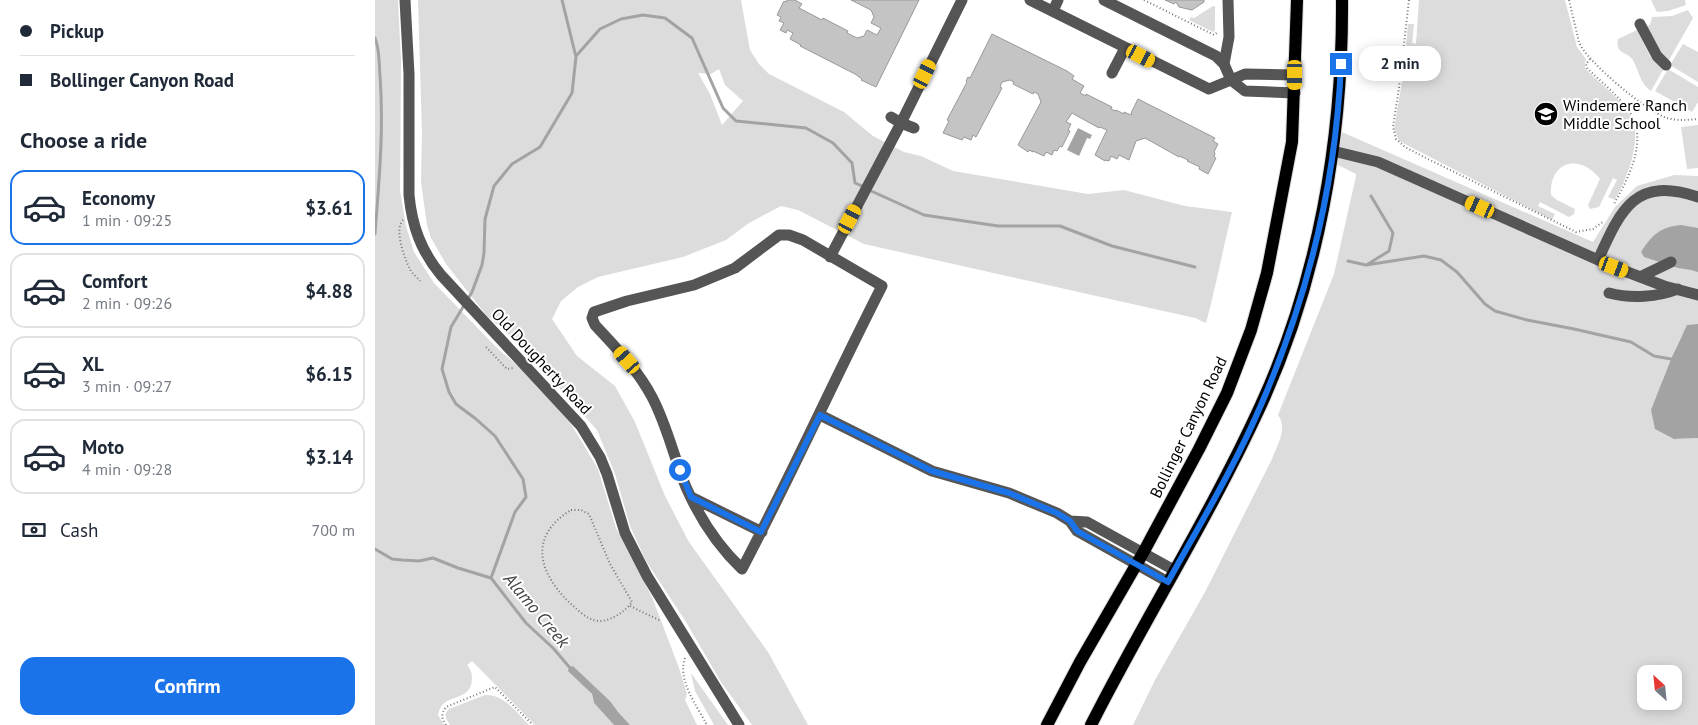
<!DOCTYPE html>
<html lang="en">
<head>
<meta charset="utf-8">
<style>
	:root { --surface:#fff; --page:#f2f2f3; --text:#1f2937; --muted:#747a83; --line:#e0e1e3; --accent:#1a73e8 }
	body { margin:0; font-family:"PT Sans",sans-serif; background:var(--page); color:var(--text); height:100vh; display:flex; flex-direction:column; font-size:19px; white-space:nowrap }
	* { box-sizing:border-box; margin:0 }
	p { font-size:16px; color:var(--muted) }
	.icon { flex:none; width:28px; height:28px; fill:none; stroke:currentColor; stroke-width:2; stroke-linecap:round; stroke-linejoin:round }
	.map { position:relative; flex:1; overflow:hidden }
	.details { display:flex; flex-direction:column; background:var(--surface); width:375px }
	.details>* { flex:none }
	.banner { display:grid; align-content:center; height:110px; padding:0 20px; background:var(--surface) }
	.needle { width:32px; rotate:333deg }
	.buttons { position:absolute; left:1262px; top:665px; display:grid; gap:10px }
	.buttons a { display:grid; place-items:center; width:45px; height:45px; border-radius:10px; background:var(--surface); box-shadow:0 2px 12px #0003; font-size:25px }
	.end { position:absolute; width:22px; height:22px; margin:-11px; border:6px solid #1a73e8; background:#fff; box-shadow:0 0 0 2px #fff }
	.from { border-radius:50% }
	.bubble { position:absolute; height:35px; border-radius:15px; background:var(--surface); box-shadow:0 2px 12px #0003; font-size:16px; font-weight:700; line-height:35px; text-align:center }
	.car { position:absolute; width:15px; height:30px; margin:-15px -8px; border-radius:6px; box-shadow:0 0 4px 1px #0007; background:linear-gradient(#f5c518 24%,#345 0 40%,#f5c518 0 76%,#345 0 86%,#f5c518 0) }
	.banner b { display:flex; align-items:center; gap:18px; height:48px; font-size:19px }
	.banner b+b { border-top:1px solid var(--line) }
	.banner i { width:12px; height:12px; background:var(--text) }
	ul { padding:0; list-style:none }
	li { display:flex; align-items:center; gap:15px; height:75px; margin:0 10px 8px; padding:0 10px; border:2px solid var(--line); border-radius:15px }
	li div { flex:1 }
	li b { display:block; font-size:19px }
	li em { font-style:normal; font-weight:700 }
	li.active { border-color:var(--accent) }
	li>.icon { width:45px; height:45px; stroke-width:1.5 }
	h2 { padding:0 20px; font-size:22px; line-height:60px }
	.pay { display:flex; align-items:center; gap:12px; height:55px; padding:0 20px; font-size:19px }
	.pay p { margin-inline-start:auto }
	.button { display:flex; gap:10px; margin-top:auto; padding:10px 20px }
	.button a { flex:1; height:58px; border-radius:15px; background:var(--accent); color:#fff; font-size:20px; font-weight:700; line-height:58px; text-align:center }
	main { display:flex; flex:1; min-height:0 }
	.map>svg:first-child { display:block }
	.green { fill:#dcdcdc; fill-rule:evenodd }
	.water { fill:#a3a3a3 }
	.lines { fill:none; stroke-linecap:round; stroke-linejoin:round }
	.stream { stroke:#a3a3a3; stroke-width:3 }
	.building { fill:#c4c4c4; stroke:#999 }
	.major-casing { stroke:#dbdbdb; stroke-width:14 }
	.path { stroke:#777; stroke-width:2; stroke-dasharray:1 2.5; stroke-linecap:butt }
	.minor { stroke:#555; stroke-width:11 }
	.major { stroke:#000; stroke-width:12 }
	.route { stroke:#1a73e8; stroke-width:6 }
	.labels { text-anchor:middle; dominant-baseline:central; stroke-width:4; stroke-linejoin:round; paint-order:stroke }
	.poi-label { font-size:16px; fill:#000; stroke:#fff; text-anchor:start }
	.street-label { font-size:16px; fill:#000; stroke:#fff }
	.water-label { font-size:18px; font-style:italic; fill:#444; stroke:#fff }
</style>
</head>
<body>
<main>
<section class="details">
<div class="banner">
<b><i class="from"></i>Pickup</b>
<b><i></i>Bollinger Canyon Road</b>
</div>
<h2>Choose a ride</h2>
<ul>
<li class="active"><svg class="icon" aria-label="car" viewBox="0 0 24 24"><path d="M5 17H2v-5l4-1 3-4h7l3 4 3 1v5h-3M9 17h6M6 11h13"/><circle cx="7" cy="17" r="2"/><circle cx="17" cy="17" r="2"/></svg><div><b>Economy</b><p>1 min · 09:25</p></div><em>$3.61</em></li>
<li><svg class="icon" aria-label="car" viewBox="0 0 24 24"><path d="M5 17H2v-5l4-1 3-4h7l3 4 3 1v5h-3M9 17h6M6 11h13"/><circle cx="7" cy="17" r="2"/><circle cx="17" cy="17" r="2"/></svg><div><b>Comfort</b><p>2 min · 09:26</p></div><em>$4.88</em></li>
<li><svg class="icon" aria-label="car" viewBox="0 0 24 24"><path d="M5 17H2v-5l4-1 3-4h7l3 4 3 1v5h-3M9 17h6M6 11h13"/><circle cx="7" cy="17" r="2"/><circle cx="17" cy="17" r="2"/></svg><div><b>XL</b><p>3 min · 09:27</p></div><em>$6.15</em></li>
<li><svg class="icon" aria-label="car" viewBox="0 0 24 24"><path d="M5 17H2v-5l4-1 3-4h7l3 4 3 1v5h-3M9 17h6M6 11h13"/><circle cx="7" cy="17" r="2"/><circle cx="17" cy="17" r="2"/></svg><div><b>Moto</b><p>4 min · 09:28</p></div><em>$3.14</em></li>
</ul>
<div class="pay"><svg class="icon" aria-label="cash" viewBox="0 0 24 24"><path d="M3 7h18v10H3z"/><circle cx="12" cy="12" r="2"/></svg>Cash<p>700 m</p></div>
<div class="button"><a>Confirm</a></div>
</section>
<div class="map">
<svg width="1323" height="725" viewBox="0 0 1323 725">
	<rect width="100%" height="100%" fill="#fff"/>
	<!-- green -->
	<path class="green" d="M 0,0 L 23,0 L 26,61 L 25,191 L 31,226 L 39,252 L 59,283 L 124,350 L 147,369 L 194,421 L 207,442 L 223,469 L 241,528 L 277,597 L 304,668 L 312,694 L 310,700 L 322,725 L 255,725 L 244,713 L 235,701 L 198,666 L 208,684 L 217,695 L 219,703 L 239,725 L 160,725 L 97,661 L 92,665 C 96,670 97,673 97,679 C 96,698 79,695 68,704 C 65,707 64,711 63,715 L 69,725 L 0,725 Z
		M 43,0 L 366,0 L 375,50 L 384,64 L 394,74 L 469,112 L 498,136 L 529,152 L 546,156 L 578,171 L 713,194 L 749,190 L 810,206 L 857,212 C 848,249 841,286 831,323 L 820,318 L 489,244 L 423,210 L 406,206 L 374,223 L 351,240 L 308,257 L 223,277 L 203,287 L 186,301 L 177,319 L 202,356 L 240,386 L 260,422 L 290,496 L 314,542 L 393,652 L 433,725 L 377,725 L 346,682 L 311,622 L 271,561 L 255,526 L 240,474 L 222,430 L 178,381 L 131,332 L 111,315 L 71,264 L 56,238 L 52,225 L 46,182 L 47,132 ZM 344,69 L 350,85 L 368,101 L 347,125 L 335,94 L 323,73 L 336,74 Z
		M 1044,0 L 1190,0 L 1202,47 L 1211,59 L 1210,62 L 1210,68 C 1221,80 1235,90 1246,103 C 1250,108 1254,114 1257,119 C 1267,142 1251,180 1240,200 L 1233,197 L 1242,180 L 1238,178 L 1224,207 L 1215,209 L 1213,205 L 1225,179 C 1205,153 1174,161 1176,195 L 1182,200 L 1200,209 L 1199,214 L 1194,217 L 1165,202 L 1163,206 L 1180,214 L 1177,220 L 1024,141 L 1019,129 L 1028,76 L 1033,24 L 1039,24 L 1037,43 L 1041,44 Z
		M 1276,0 L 1310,0 L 1311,5 L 1293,11 L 1282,12 Z
		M 838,6 L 840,6 L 840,30 L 838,32 L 814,20 L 816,17 L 819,18 Z
		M 1313,10 L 1318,18 L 1294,60 L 1286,52 L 1272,26 L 1275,25 L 1277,17 L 1297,16 Z
		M 1262,30 L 1275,56 L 1288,70 L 1276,91 C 1265,84 1264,71 1258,60 C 1252,51 1240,55 1243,39 Z
		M 1308,44 L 1323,52 L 1323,82 L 1295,65 Z
		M 1293,69 L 1323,87 L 1323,102 L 1317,112 L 1280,91 Z
		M 1323,125 L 1323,168 L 1312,169 L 1306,127 Z
		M 960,129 L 1218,242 L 1240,207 L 1262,186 L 1299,175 L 1323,176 L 1323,343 L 1307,335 L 1296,359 L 1288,379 L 1299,439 L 1323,438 L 1323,725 L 758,725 L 780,680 L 830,592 L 897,459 C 902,445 913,429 903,415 L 959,274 L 981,176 L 981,174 L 955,161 ZM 1271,674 L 1299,674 L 1299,701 L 1271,701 Z
		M 316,673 L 353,725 L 339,725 L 320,691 Z
		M 110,695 C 129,694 141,712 154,725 L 75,725 C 71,719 68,715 74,709 Z"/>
	<!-- water -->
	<path class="water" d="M 703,128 L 717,135 L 715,139 L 712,138 L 704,156 L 692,150 Z
		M 1306,225 L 1323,228 L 1323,272 L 1316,270 L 1303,268 L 1269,257 L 1266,252 C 1277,235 1285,227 1306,225 Z
		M 1323,324 L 1323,438 L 1299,439 L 1280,429 L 1276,410 L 1296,359 L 1312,325 Z
		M 198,666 L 235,701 L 244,713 L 255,725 L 239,725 L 219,703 L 217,694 L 193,671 L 194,667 Z"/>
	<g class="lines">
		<!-- stream -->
		<path class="stream" d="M 187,0 L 201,57 L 197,93 L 165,147 L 137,164 L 119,186 L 110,219 L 109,253 L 107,265 L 97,292 L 76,327 L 67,369 L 74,392 L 81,404 L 101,419 L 120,436 L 148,479 L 151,497 L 140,512 L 116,578 L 151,623 L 178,648 L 196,669
			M 0,38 C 5,50 4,64 5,76 C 9,129 4,181 0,234
			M 201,56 L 225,29 L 246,19 L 268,15 L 290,18 L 317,38 L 348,108 L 361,121 L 431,128 L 458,143 L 477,163 L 480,183 L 489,187
			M 494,190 L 549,215 L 623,226 L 685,226 L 737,246 L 820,267
			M 973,261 L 991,265 L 1049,256 L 1066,260 L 1082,272 L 1110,304 L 1120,311 L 1152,320 L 1199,329 L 1256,342 L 1279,356 L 1296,359
			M 993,264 L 1014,251 L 1018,233 L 996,196
			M 0,549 L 17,559 L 27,560 L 44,561 L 58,558 L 83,568 L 116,578"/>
	</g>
	<!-- building -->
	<path class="building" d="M 412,0 L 420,0 L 427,4 L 424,8 L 447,20 L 448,18 L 473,31 L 472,33 L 482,38 L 489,36 L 492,30 L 502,35 L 506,28 L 496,23 L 499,17 L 496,10 L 476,0 L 544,0 L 501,87 L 486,80 L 487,79 L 480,74 L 425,46 L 426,45 L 415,39 L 418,33 L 412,30 L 411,33 L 405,30 L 409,23 L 404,21 L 406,17 L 402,15 L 409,1 L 411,2 Z
		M 790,0 L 829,0 L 829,2 L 817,10 L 804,7 L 801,2 L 799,4 Z
		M 617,34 L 692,71 L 699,76 L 697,79 L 709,86 L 705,93 L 711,96 L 711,94 L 737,107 L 736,109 L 741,111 L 741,110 L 749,114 L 749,112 L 756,115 L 757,114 L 756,113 L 763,99 L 840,138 L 838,141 L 843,144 L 839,152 L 840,153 L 839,157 L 841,158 L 833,174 L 824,169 L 825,167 L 812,161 L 813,160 L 804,156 L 804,157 L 770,138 L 761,141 L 754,160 L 744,155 L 742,159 L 736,156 L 734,161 L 730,160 L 730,161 L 720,155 L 732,130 L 725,127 L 724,128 L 697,113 L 691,122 L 696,124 L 693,130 L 695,131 L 687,147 L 685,146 L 682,151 L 679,150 L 677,155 L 671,152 L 669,156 L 658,151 L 658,152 L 654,150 L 653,152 L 643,145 L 666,102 L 663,94 L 659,92 L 658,94 L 638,84 L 639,82 L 635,80 L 627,82 L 625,87 L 627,88 L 601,137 L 598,135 L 596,140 L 589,137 L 587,140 L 568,133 L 574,121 L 572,120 L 592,82 L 591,81 L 593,77 L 595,78 Z"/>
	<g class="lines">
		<!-- major casing -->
		<g class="major-casing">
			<path id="major" d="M 672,725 L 705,662 L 768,553 L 824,449 L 852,393 L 876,330 L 892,273 L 917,142 L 922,0
				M 716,725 C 770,618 835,516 885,407 C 943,281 968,139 967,0"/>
		</g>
		<!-- path -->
		<path class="path" d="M 769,0 L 839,35 L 843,32
			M 1034,0 L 1024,88 L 1018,127 L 1021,139 L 1030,147 L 1053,159 L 1201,232 L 1218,229 L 1229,221
			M 1194,0 L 1204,42 C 1211,61 1272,112 1292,118 C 1302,121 1312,120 1323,119
			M 1215,59 L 1211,64 L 1212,68 C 1227,83 1246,97 1257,116 C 1272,143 1252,181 1239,204
			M 28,220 C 19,229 29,258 35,269 C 37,274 42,277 45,281
			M 111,347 L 132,369 L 138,368
			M 196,510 L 206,510 L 214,514 L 235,564 L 257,602 C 251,611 236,621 225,621 C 213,621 204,611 196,604 C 164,574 152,537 196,510 Z
			M 255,606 L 286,621
			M 310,658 C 302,680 322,706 332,725
			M 71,725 C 66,718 66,714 71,707 L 120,687 L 158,725"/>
		<!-- minor -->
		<path class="minor" d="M 30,0 L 34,74 L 34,195 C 37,226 46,251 66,275 L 206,426 L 225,457 L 232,474 L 250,533 L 272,576 L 364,725
			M 655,0 L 834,89 L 856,80 L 849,64 L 841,56 L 729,0
			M 678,11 L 683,0
			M 1265,24 L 1282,56 L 1291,65
			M 849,64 L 854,37 L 853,0
			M 737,73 L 750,48
			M 920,75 L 870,74 L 856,80 L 870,91 L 920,93
			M 539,128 L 526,123 L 587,0
			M 958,151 L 1003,162 L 1239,267 L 1289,286 L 1323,295
			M 404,235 L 414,235 L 428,240 L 507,286 C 459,380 416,476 367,569 C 344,547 324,517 311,487 C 299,458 292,425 277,397 C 263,370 241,348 220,325 L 217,318 L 219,312 L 252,301 L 319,285 L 360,268 Z
			M 455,257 L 526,123 L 516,117
			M 1223,260 C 1246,209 1260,176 1323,197
			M 1265,277 L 1296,262
			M 1234,293 C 1256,299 1283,297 1303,289
			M 445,415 L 557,471 L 634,493 L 682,513 L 695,521 L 702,531 L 793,582
			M 316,497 L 387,532
			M 695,521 L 712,522 L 799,570"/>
		<!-- major -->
		<use href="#major" class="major"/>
	</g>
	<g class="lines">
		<!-- route -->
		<path class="route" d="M 305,470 L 316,497 L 386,532 L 445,415 L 557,471 L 634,493 L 682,513 L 695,521 L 702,531 L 793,582 C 825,524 860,466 886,405 C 933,297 961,182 966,64"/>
	</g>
	<!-- icons -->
	<defs>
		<g id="school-disc" transform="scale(1.25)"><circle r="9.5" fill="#000" stroke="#fff"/><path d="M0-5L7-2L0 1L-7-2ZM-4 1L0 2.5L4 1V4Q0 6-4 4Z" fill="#fff"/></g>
	</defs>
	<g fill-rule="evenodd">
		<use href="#school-disc" x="1171" y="114"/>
	</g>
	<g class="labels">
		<!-- poi labels -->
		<g class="poi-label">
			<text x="1188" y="105">Windemere Ranch<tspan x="1188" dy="18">Middle School</tspan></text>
		</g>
		<!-- street labels -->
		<g class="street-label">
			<text transform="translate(167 361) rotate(47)">Old Dougherty Road</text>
			<text transform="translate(813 427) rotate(-64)">Bollinger Canyon Road</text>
		</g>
		<!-- water labels -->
		<g class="water-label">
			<text transform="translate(162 610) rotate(50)">Alamo Creek</text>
		</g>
	</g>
</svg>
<div class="buttons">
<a><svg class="needle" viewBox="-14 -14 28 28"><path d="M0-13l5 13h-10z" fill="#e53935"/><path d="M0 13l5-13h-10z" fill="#747a83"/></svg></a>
</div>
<i class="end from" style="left:305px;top:470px"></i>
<i class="end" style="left:966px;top:64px"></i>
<div class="bubble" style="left:984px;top:46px;width:82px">2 min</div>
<i class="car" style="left:766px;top:56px;rotate:117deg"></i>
<i class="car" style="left:550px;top:74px;rotate:26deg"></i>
<i class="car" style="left:920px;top:75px;rotate:180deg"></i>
<i class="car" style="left:1105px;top:207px;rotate:294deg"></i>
<i class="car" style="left:475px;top:219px;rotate:28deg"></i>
<i class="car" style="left:1239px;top:267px;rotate:111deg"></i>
<i class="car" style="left:252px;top:360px;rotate:319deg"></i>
</div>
</main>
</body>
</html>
